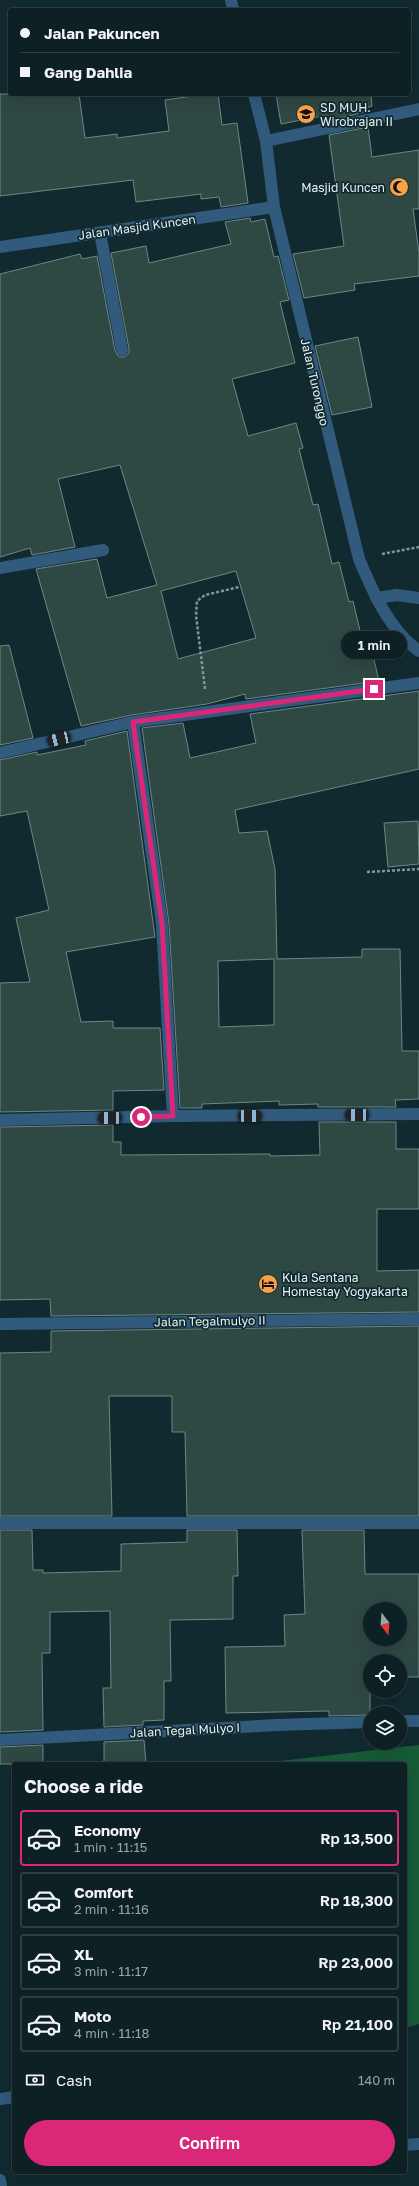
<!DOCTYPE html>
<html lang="en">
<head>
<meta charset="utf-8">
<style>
	:root { --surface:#0d2024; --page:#1b2d31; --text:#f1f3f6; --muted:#9aa3a6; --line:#2d3e41; --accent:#db2777 }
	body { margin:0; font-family:"Golos Text",sans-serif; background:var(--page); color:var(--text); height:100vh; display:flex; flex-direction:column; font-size:15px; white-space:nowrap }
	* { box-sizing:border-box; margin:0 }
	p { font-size:13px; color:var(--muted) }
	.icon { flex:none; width:22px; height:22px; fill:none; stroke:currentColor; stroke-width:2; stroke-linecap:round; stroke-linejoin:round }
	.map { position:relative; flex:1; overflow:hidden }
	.sheet { position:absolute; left:12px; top:1762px; width:395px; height:412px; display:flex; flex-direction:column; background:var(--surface); border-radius:4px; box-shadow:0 4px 16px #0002,0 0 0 1px var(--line) }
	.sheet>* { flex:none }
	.guide { position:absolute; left:8px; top:8px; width:403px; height:88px; border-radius:4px; box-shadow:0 4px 16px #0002,0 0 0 1px var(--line); display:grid; align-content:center; height:88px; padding:0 12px; background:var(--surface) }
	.needle { width:26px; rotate:163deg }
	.tools { position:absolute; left:363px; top:1602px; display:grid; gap:8px }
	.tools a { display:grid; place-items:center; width:44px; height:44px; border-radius:50%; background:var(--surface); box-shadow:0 4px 16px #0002,0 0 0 1px var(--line); font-size:20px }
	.end { position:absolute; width:18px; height:18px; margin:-9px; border:5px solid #db2777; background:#fff; box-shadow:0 0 0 2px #fff }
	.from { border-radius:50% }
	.bubble { position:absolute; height:28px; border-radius:14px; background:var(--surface); box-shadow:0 4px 16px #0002,0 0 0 1px var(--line); font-size:13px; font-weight:600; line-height:28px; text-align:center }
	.car { position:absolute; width:12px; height:24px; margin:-12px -6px; border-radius:5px; box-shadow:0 0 3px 1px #0007; background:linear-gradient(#222 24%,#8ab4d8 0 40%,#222 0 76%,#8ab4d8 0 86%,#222 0) }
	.guide b { display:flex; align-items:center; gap:14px; height:38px; font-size:15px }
	.guide b+b { border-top:1px solid var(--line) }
	.guide i { width:10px; height:10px; background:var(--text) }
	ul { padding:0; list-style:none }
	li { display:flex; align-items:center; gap:12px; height:56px; margin:0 8px 6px; padding:0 4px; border:2px solid var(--line); border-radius:4px }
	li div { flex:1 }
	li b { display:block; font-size:15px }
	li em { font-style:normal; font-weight:600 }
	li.on { border-color:var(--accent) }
	li>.icon { width:36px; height:36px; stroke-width:1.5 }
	h2 { padding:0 12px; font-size:18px; line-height:48px }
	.pay { display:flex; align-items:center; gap:10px; height:44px; padding:0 12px; font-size:15px }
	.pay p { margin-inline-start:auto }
	.button { display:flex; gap:8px; margin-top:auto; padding:8px 12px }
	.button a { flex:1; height:46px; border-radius:24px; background:var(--accent); color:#fff; font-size:16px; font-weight:600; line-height:46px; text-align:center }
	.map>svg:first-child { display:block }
	.green { fill:#185c37 }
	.building { fill:#2e4844; stroke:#6d8884; fill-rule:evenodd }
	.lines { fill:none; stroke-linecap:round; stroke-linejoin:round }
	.path { stroke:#83969b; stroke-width:2.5; stroke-dasharray:3 2; stroke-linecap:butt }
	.lane { stroke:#315a7d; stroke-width:12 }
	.street { stroke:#315a7d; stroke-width:12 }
	.route { stroke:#db2777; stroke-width:5 }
	.labels { text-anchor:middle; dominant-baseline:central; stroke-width:3.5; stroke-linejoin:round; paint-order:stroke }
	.poi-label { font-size:12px; fill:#e4f2f6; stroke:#112a30; text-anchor:start }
	.street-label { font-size:12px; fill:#e4f2f6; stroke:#112a30 }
</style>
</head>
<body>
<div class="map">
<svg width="419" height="2186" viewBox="0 0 419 2186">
	<rect width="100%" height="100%" fill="#112a30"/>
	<!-- green -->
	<path class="green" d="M 419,1745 L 419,2024 L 405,2028 L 405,1764 L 254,1764 Z"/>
	<!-- building -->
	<path class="building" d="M 0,94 L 79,94 L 85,138 L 117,134 L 117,138 L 169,131 L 165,100 L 193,96 L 193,94 L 218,94 L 222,125 L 237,123 L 248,203 L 221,207 L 219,197 L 201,199 L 201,194 L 136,202 L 133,180 L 0,196 Z
		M 276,94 L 371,94 L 372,106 L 366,108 L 366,112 L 327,121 L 327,115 L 281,124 Z
		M 368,127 L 372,157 L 419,150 L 419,209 L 413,209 L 419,253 L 419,276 L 354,284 L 355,290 L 304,298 L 293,254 L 344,246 L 329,135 Z
		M 250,218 L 251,222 L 265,219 L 274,257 L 278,256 L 289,300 L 280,302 L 295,363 L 232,379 L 248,436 L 296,423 L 303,448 L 299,449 L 313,505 L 318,504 L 332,564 L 339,562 L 349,602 L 353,601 L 361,635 L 368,634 L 379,681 L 246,699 L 245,694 L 207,704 L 132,715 L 81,726 L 36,569 L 97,559 L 107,598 L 157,585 L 120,465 L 58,479 L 75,547 L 32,555 L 30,548 L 0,557 L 0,274 L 80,254 L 82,259 L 97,256 L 115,351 L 119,357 L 124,357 L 129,353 L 129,349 L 111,253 L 146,246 L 149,263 L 231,244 L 225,222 ZM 236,571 L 256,638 L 178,659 L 161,591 Z
		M 358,337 L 372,407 L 332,415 L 315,346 Z
		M 9,645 L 33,738 L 0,745 L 0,646 Z
		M 419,691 L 419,769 L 235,810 L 239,833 L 267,831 L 275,869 L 277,959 L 362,957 L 362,949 L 400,949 L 402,1051 L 419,1051 L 419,1099 L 395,1100 L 396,1107 L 318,1107 L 318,1104 L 279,1105 L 279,1101 L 202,1104 L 202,1108 L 180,1108 L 169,924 L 142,728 L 183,723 L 190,758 L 256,743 L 250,714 ZM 274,959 L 274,1025 L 219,1027 L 218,961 Z
		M 127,731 L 155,937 L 66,952 L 81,1022 L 113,1021 L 113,1028 L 160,1028 L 164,1090 L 113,1091 L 113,1110 L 0,1112 L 0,983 L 30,982 L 16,918 L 49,910 L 27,811 L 0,816 L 0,760 L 37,752 L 37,755 L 86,745 L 85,741 Z
		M 418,821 L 419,864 L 388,867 L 384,823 Z
		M 319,1122 L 396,1122 L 396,1149 L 419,1149 L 419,1209 L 377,1209 L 377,1271 L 419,1270 L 419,1312 L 51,1316 L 50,1299 L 0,1300 L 0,1127 L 113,1125 L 113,1142 L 121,1142 L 121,1155 L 270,1154 L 270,1156 L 320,1155 Z
		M 419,1326 L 419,1516 L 187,1516 L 185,1432 L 172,1432 L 172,1396 L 109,1396 L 112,1516 L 0,1516 L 0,1353 L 51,1352 L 51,1331 Z
		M 0,1530 L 32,1530 L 33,1570 L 43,1570 L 43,1573 L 121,1571 L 121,1544 L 187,1542 L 187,1530 L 237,1530 L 238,1576 L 233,1576 L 233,1619 L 170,1620 L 171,1681 L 164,1681 L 164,1720 L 143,1721 L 143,1725 L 104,1727 L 103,1688 L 111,1688 L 110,1611 L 50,1612 L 50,1653 L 42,1653 L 43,1730 L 0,1732 Z
		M 302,1530 L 364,1530 L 365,1574 L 419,1574 L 419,1677 L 400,1677 L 400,1661 L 370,1661 L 370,1715 L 329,1716 L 329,1711 L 226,1713 L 225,1647 L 285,1646 L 284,1615 L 305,1614 ZM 370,1609 L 400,1609 L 400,1639 L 370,1639 Z
		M 144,1740 L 146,1764 L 104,1764 L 104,1742 Z
		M 43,1745 L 43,1764 L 0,1764 L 0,1747 Z"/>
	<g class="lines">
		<!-- path -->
		<path class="path" d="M 382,554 L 419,547
			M 205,689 L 196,615 L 197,601 L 205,595 L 239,587
			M 367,872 L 419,869"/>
		<!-- lane -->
		<path class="lane" d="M 100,233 L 122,350
			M 376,598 L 397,595 L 419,598"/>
		<!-- street -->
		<path class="street" d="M 231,0 L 233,10
			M 254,94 L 266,141 L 274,207 L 359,559 C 373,592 389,630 419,651
			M 266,141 L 419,109
			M 0,247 L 274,207
			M 0,568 L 103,550
			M 133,722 L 162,924 L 173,1116
			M 0,753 L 133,722 L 419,683
			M 0,1120 L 173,1116 L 419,1114
			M 0,1324 L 419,1319
			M 0,1523 L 419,1523
			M 400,1721 L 419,1721
			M 0,1740 L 277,1725 L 370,1722
			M 0,2099 L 14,2097
			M 405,2145 L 419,2144
			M 0,2180 L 1,2186"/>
	</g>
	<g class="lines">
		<!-- route -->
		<path class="route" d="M 141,1117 L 173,1116 L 162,924 L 133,722 L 374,689"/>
	</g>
	<!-- icons -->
	<defs>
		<g id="school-disc" transform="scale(1)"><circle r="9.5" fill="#f6a247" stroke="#112a30"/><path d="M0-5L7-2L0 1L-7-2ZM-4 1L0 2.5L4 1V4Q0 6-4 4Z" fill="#111"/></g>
		<g id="mosque-disc" transform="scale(1)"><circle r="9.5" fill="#f6a247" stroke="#112a30"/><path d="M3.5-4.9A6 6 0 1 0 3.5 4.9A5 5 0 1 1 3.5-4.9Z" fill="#111"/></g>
		<g id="hotel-disc" transform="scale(1)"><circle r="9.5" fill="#f6a247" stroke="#112a30"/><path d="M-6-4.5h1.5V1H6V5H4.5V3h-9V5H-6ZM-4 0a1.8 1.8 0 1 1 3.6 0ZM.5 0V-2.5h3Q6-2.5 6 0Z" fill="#111"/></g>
	</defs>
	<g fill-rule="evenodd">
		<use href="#school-disc" x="306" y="114"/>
		<use href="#mosque-disc" x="399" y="187"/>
		<use href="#hotel-disc" x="268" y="1284"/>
	</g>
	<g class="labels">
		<!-- poi labels -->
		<g class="poi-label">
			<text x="320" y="107">SD MUH.<tspan x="320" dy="14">Wirobrajan II</tspan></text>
			<text x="385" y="187" text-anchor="end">Masjid Kuncen</text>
			<text x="282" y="1277">Kula Sentana<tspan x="282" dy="14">Homestay Yogyakarta</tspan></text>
		</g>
		<!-- street labels -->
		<g class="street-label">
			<text transform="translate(137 227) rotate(-8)">Jalan Masjid Kuncen</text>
			<text transform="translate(315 382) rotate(77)">Jalan Turonggo</text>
			<text transform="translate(210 1321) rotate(-1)">Jalan Tegalmulyo II</text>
			<text transform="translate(185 1730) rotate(-3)">Jalan Tegal Mulyo I</text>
		</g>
	</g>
</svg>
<div class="tools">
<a><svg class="needle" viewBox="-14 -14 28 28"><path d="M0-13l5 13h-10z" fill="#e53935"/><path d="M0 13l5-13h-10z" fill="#9aa3a6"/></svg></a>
<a><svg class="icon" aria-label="locate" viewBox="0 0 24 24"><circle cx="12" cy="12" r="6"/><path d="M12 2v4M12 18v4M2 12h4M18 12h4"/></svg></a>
<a><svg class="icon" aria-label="layers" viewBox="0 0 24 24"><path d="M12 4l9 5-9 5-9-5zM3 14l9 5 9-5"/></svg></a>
</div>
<i class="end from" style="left:141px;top:1117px"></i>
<i class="end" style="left:374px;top:689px"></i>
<div class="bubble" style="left:341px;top:631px;width:66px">1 min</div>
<i class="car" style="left:59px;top:739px;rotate:257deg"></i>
<i class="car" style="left:357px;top:1115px;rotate:270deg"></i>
<i class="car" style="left:250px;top:1116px;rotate:90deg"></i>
<i class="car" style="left:110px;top:1118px;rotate:269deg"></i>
<div class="guide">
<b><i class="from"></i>Jalan Pakuncen</b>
<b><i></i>Gang Dahlia</b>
</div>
<section class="sheet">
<h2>Choose a ride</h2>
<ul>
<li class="on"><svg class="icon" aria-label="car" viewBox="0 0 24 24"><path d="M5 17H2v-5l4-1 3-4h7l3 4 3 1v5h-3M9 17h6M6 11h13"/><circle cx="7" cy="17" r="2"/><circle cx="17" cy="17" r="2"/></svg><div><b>Economy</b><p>1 min · 11:15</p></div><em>Rp 13,500</em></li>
<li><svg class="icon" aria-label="car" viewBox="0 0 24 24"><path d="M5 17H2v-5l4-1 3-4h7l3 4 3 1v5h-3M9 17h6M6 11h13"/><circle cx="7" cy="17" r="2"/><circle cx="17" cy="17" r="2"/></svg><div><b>Comfort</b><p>2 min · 11:16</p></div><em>Rp 18,300</em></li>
<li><svg class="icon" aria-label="car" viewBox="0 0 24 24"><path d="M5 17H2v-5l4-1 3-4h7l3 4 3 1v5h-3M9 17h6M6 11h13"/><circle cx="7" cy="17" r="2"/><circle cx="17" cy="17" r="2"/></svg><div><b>XL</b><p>3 min · 11:17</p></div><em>Rp 23,000</em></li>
<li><svg class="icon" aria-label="car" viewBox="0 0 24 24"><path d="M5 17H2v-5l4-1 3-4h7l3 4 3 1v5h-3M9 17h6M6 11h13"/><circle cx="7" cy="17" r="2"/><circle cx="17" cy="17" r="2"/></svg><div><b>Moto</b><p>4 min · 11:18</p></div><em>Rp 21,100</em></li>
</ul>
<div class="pay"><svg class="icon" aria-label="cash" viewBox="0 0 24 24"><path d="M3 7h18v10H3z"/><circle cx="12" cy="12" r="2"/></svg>Cash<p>140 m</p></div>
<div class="button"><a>Confirm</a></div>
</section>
</div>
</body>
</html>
